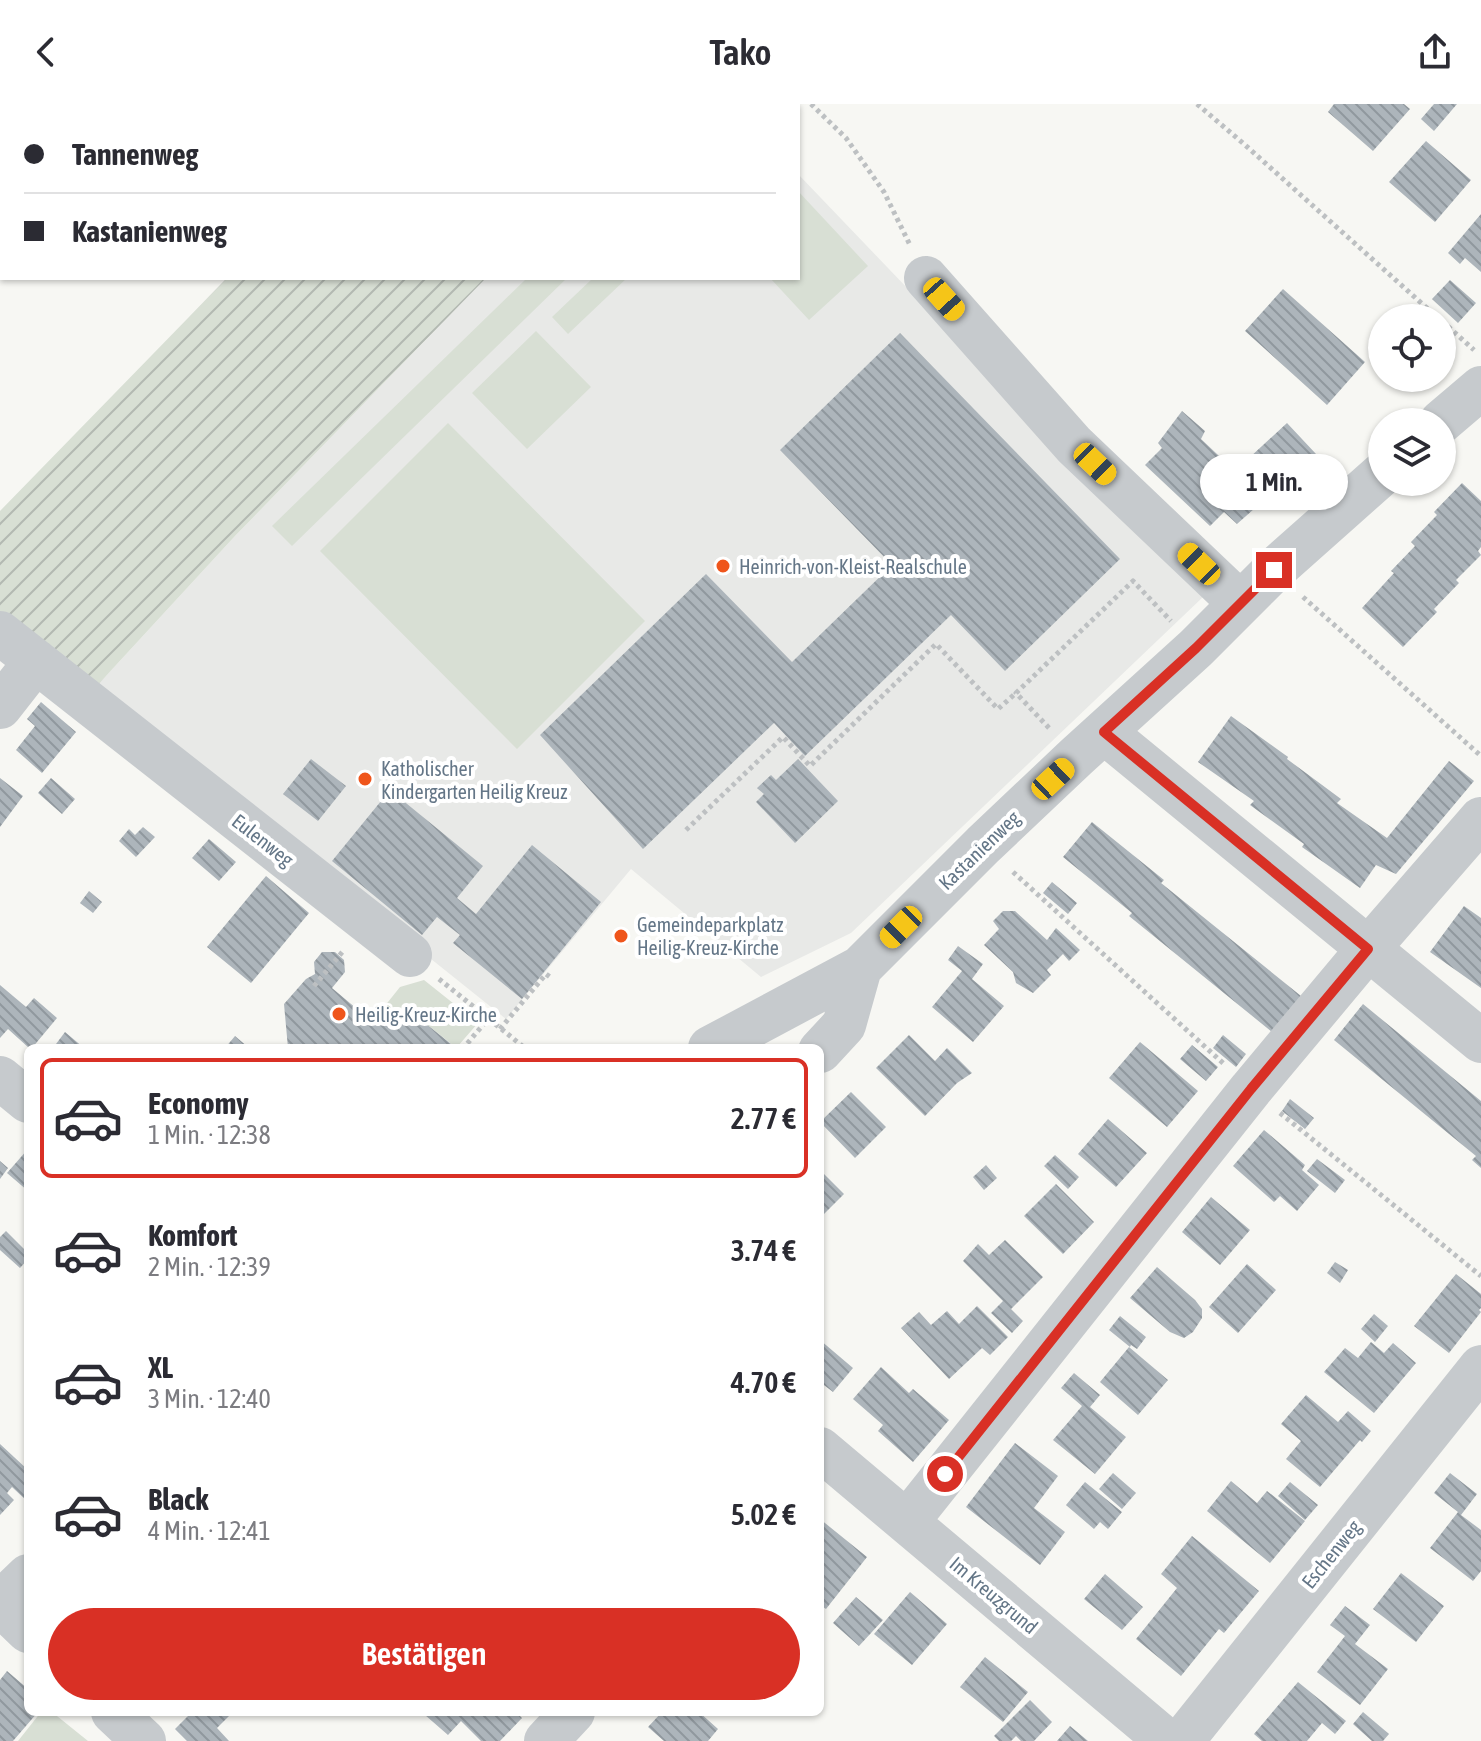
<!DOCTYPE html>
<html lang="de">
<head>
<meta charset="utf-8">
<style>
	:root { --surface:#fff; --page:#f7f7f7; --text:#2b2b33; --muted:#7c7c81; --line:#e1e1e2; --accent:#d93025 }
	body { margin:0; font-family:"Asap Condensed",sans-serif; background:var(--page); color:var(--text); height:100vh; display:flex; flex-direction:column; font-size:30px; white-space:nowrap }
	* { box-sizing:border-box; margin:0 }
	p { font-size:26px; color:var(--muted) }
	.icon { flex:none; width:44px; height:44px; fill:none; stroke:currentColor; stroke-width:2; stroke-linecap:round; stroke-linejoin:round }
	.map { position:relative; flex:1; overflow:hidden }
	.sheet { position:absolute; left:24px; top:940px; width:800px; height:672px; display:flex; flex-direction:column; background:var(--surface); border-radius:12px; box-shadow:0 2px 6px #0004 }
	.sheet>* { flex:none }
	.top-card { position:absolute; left:0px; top:0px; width:800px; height:176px; box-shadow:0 2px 6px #0004; display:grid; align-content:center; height:176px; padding:0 24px; background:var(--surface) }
	.buttons { position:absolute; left:1368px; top:200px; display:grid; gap:16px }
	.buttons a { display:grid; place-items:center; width:88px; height:88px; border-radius:50%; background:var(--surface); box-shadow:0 2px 6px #0004; font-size:40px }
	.end { position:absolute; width:36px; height:36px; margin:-18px; border:10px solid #d93025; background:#fff; box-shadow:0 0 0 4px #fff }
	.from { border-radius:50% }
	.bubble { position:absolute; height:56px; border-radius:28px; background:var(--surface); box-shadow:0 2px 6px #0004; font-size:26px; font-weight:600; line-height:56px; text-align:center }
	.car { position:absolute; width:24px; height:48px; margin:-24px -12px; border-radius:10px; box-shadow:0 0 6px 2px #0007; background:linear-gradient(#f5c518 24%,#345 0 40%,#f5c518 0 76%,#345 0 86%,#f5c518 0) }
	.top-card b { display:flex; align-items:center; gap:28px; height:76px; font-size:30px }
	.top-card b+b { border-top:2px solid var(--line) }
	.top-card i { width:20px; height:20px; background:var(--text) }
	ul { padding:14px 0 0; list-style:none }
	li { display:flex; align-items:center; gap:24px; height:120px; margin:0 16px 12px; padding:0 8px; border:4px solid transparent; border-radius:12px }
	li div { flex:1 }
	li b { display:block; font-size:30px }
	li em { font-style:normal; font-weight:600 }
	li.active { border-color:var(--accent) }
	li>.icon { width:72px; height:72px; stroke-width:1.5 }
	.action { display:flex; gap:16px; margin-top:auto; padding:16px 24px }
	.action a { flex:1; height:92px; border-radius:48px; background:var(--accent); color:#fff; font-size:32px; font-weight:600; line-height:92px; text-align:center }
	header { display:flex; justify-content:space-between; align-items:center; height:104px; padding:0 24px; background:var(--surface); font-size:36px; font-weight:600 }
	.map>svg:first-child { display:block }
	.built { fill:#e8e9e7 }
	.green { fill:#d8dfd4 }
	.garden { fill:url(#garden-furrows) }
	.building { fill:url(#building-back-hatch) }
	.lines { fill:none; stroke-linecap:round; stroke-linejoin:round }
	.path { stroke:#bdc0c2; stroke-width:5; stroke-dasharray:4 4; stroke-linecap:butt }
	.minor { stroke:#c6cacd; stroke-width:44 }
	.route { stroke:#d93025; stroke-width:10 }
	.poi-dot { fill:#ef551b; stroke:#fff; stroke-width:3 }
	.labels { text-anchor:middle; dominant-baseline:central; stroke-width:8; stroke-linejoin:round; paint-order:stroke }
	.poi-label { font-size:20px; fill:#647687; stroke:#fff; text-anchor:start }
	.street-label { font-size:20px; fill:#647687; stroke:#fff }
</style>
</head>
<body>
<header><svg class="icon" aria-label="back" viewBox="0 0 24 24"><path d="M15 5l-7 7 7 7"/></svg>Tako<svg class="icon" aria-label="share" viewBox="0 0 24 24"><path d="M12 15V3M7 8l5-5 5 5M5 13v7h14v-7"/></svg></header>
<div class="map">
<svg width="1481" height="1637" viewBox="0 0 1481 1637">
	<defs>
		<pattern id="garden-furrows" width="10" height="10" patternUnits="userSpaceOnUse" patternTransform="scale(2)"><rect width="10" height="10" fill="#d8dfd4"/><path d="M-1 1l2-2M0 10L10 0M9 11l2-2" fill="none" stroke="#b3b9b2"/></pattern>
		<pattern id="building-back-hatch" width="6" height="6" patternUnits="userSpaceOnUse" patternTransform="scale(2)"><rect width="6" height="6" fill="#adb5bb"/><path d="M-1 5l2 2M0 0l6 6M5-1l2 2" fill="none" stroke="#90989e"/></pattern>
	</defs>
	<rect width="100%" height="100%" fill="#f7f7f3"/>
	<!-- built -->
	<path class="built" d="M 798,70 L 1203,493 L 851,829 L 761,873 L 631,765 L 506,915 L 94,585 L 235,432 L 486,174 L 798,174 Z"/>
	<!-- green -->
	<path class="green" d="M 798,87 L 868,162 L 809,216 L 770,174 L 798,174 Z
		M 527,174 L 567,174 L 292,442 L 272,422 Z
		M 593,174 L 627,174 L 568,230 L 552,213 Z
		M 536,227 L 591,283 L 527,345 L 472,289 Z
		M 448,319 L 645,517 L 517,645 L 320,447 Z
		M 424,876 L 478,919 L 458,942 L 454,942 L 420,915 L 399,916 L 384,903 L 400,883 Z
		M 41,1608 L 52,1608 L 88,1637 L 18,1637 Z"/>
	<!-- garden -->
	<path class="garden" d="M 227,174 L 486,174 L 235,432 L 94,585 L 0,510 L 0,407 Z"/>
	<!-- building -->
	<path class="building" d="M 1334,0 L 1404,0 L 1410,5 L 1373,47 L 1328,8 Z
		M 1434,0 L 1457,0 L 1434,27 L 1421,15 Z
		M 1426,37 L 1471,76 L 1435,118 L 1389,78 Z
		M 1481,110 L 1481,168 L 1465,154 L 1460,160 L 1448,149 Z
		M 1450,176 L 1476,199 L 1458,219 L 1432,195 Z
		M 1283,185 L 1365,258 L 1327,301 L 1245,227 Z
		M 900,229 L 1120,455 L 1005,567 L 951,511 L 805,652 L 774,619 L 643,745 L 540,631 L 706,470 L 792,558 L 892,461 L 780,346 Z
		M 1382,244 L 1382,264 L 1372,253 Z
		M 1182,307 L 1205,327 L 1201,335 L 1235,367 L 1287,319 L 1316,350 L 1237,420 L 1224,408 L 1210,422 L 1145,361 L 1162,344 L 1158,339 Z
		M 1462,379 L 1481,397 L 1481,443 L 1478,447 L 1481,451 L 1456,476 L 1459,479 L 1434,505 L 1437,508 L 1403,543 L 1362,504 L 1394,469 L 1391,467 L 1415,442 L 1411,438 L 1437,411 L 1434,408 Z
		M 41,598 L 76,628 L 42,669 L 16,646 L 35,622 L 27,615 Z
		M 1231,612 L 1288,653 L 1287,655 L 1341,695 L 1337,699 L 1387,734 L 1449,657 L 1474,677 L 1396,770 L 1376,761 L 1360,784 L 1302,743 L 1304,740 L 1250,701 L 1254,697 L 1198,658 Z
		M 311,655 L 346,682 L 318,717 L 283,690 Z
		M 798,655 L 838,697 L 795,739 L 756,698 L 764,690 L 757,684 L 771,671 L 776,676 Z
		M 0,674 L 23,692 L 0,723 Z
		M 51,674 L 75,695 L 62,710 L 38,689 Z
		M 390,686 L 483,762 L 457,794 L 476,810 L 532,741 L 601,798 L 522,895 L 453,839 L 460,831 L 437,813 L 422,831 L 332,757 Z
		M 1092,718 L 1164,776 L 1161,779 L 1301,892 L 1272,928 L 1129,812 L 1132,809 L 1063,753 Z
		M 143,723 L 155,733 L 136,753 L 119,737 L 129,725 L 135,731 Z
		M 209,735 L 236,758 L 219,777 L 192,754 Z
		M 266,772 L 309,809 L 251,879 L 207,843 Z
		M 1052,778 L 1077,799 L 1068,810 L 1043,789 Z
		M 89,787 L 102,798 L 93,809 L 80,799 Z
		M 1464,802 L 1481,814 L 1481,884 L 1430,848 Z
		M 1003,807 L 1015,807 L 1047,836 L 1056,824 L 1080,846 L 1069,857 L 1063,850 L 1047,866 L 1051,871 L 1033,889 L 1016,879 L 1013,868 L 984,841 L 999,825 L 993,817 Z
		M 958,842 L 983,860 L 972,875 L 1004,902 L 973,938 L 932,903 L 962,867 L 948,856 Z
		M 322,848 L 335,848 L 344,856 L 345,868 L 332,884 L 357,905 L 384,903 L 399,916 L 420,915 L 456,944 L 288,944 L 284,900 L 306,875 L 315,870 L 314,858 Z
		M 0,881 L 26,903 L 34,894 L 57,914 L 32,944 L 29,944 L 8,925 L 0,934 Z
		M 1363,900 L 1481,997 L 1481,1064 L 1472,1056 L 1476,1052 L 1334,936 Z
		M 65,928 L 84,944 L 53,944 Z
		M 909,931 L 935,957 L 947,944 L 972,969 L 957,979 L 925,1012 L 876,964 Z
		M 1223,931 L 1246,950 L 1236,963 L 1213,944 Z
		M 235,932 L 249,944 L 225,944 Z
		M 1140,938 L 1198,987 L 1167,1023 L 1109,974 Z
		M 1192,941 L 1218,963 L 1206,977 L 1180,955 Z
		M 851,988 L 886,1023 L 855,1054 L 820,1018 Z
		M 1290,995 L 1314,1014 L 1305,1025 L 1282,1007 Z
		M 1108,1015 L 1147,1049 L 1116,1083 L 1078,1050 Z
		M 1264,1026 L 1305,1061 L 1302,1066 L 1319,1081 L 1297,1107 L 1280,1092 L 1274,1098 L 1233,1062 Z
		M 28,1045 L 28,1087 L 7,1069 Z
		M 1055,1051 L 1079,1073 L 1068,1085 L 1044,1062 Z
		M 1317,1055 L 1345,1076 L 1335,1089 L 1307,1067 Z
		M 0,1057 L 8,1064 L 0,1075 Z
		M 986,1061 L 997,1074 L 984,1086 L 973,1073 Z
		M 820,1066 L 844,1090 L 820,1114 Z
		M 1056,1080 L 1094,1118 L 1063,1150 L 1024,1112 Z
		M 1211,1093 L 1250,1126 L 1220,1161 L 1182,1128 Z
		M 6,1127 L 28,1149 L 28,1155 L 20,1164 L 0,1146 L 0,1133 Z
		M 1005,1136 L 1043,1173 L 1011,1205 L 1023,1217 L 1012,1229 L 991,1209 L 1003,1197 L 963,1157 L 978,1140 L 989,1151 Z
		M 1335,1158 L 1348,1166 L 1340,1179 L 1327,1169 Z
		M 1247,1160 L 1276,1186 L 1238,1229 L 1209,1203 Z
		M 1157,1163 L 1195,1196 L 1202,1205 L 1202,1214 L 1193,1228 L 1184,1234 L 1170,1228 L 1130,1194 Z
		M 1456,1170 L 1481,1190 L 1481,1204 L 1479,1206 L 1481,1208 L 1449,1249 L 1414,1222 Z
		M 977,1202 L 1008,1233 L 990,1251 L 982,1244 L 949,1275 L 901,1224 L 919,1208 L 931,1221 L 947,1207 L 959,1220 Z
		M 1374,1210 L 1388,1222 L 1375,1238 L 1361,1225 Z
		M 1120,1212 L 1146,1233 L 1137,1245 L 1131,1241 L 1130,1243 L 1109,1226 Z
		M 820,1236 L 853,1264 L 833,1288 L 820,1278 Z
		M 1371,1238 L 1384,1249 L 1393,1239 L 1416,1259 L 1374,1309 L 1324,1268 L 1345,1244 L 1358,1254 Z
		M 1129,1243 L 1168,1276 L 1138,1311 L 1100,1278 Z
		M 881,1263 L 909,1289 L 913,1285 L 949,1316 L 913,1358 L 878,1327 L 883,1321 L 853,1295 Z
		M 1074,1269 L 1100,1291 L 1090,1303 L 1126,1333 L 1095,1370 L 1053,1336 L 1082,1302 L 1061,1284 Z
		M 1306,1291 L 1338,1318 L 1348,1307 L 1371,1327 L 1362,1338 L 1360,1336 L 1320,1383 L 1286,1355 L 1301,1337 L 1281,1320 Z
		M 1015,1339 L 1058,1372 L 1034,1404 L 1065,1428 L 1040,1461 L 966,1403 Z
		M 0,1340 L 28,1366 L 28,1398 L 12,1383 L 7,1389 L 14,1396 L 0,1411 Z
		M 1113,1369 L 1136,1389 L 1122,1405 L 1099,1385 Z
		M 1450,1369 L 1477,1390 L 1461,1411 L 1481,1426 L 1481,1467 L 1473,1477 L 1430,1444 L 1458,1408 L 1434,1389 Z
		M 1231,1377 L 1257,1399 L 1267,1387 L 1305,1417 L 1270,1459 L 1207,1407 Z
		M 1085,1378 L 1122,1408 L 1108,1425 L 1100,1418 L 1094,1425 L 1066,1401 Z
		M 1290,1378 L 1318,1401 L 1305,1416 L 1278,1392 Z
		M 820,1415 L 867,1453 L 826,1505 L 820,1501 Z
		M 1192,1432 L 1259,1487 L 1224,1529 L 1219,1525 L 1181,1572 L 1136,1535 L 1177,1484 L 1161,1470 Z
		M 1401,1469 L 1444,1502 L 1416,1538 L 1373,1505 Z
		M 1105,1470 L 1143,1503 L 1122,1526 L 1084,1495 Z
		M 910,1488 L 947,1520 L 912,1561 L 874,1530 Z
		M 856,1493 L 883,1516 L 859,1542 L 833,1519 Z
		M 1345,1502 L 1370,1521 L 1355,1540 L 1388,1565 L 1360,1601 L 1317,1568 L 1345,1532 L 1330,1521 Z
		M 985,1553 L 1028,1588 L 1003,1618 L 960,1583 Z
		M 7,1567 L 28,1585 L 28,1608 L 38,1608 L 13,1637 L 0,1637 L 0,1576 Z
		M 1298,1578 L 1346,1617 L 1335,1630 L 1322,1619 L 1307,1637 L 1262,1637 L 1254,1630 Z
		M 1030,1596 L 1052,1618 L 1034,1637 L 1021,1637 L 1016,1632 L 1011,1637 L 999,1637 L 994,1632 Z
		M 192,1608 L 199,1608 L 203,1612 L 207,1608 L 233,1608 L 217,1624 L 229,1637 L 187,1637 L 175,1625 Z
		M 428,1608 L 516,1608 L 522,1614 L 500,1637 L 481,1637 L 461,1617 L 448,1631 L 425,1611 Z
		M 662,1608 L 699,1608 L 718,1625 L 708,1637 L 664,1637 L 648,1623 Z
		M 1363,1608 L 1389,1630 L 1383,1637 L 1372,1637 L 1353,1620 Z
		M 1070,1622 L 1088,1637 L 1057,1637 Z"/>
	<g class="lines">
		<!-- path -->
		<path class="path" d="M 335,0 L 337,2
			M 811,0 L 846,34 L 884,88 L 910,141
			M 1197,0 L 1244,40 L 1438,214
			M 624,2 L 626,0
			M 1442,217 L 1474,246
			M 1303,493 L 1481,652
			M 1049,624 L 1016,589 L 1133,477 L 1171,517
			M 686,726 L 783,633 L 810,662 L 936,540 L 998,605 L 1016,589
			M 1013,768 L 1224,960
			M 439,875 L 525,944
			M 314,882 L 344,846
			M 500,925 L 546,870 L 550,873
			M 461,944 L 466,941 L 488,915
			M 1280,1009 L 1481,1172"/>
		<!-- minor -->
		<path class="minor" d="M 926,174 L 1074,341 L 1240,499
			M 1441,318 L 1481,284
			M 0,529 L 410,851
			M 0,603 L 36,557
			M 1104,628 L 1481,937
			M 710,944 L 860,864 L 983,741 L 1076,653 L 1196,544 L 1274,466 L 1382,370
			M 820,947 L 844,921 L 860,864
			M 0,974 L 28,997
			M 820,1345 L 1167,1637
			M 907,1418 L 1251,985 L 1368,845 L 1481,715
			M 0,1499 L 28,1472
			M 0,1500 L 28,1527
			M 113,1608 L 144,1637
			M 546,1637 L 573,1608
			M 1182,1637 L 1481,1263"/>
	</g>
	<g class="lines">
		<!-- route -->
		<path class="route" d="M 945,1370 L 1251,985 L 1368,845 L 1104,628 L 1196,544 L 1274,466"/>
	</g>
	<!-- markers -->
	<g class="poi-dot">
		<circle cx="723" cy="462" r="8"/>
		<circle cx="365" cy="675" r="8"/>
		<circle cx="621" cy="832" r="8"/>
		<circle cx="339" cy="910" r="8"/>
	</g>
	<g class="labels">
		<!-- poi labels -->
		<g class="poi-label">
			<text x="739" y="462">Heinrich-von-Kleist-Realschule</text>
			<text x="381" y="664">Katholischer<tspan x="381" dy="23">Kindergarten Heilig Kreuz</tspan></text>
			<text x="637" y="820">Gemeindeparkplatz<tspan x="637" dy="23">Heilig-Kreuz-Kirche</tspan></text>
			<text x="355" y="910">Heilig-Kreuz-Kirche</text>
		</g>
		<!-- street labels -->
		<g class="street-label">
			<text transform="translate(263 736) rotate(38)">Eulenweg</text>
			<text transform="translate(979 746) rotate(-44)">Kastanienweg</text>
			<text transform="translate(1331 1450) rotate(-51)">Eschenweg</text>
			<text transform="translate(994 1491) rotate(40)">Im Kreuzgrund</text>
		</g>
	</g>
</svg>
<div class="buttons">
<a><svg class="icon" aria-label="locate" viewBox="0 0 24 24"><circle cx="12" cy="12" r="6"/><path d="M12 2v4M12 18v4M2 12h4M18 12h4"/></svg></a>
<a><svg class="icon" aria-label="layers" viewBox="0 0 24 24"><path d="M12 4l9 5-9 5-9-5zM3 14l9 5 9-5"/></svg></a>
</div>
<i class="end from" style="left:945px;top:1370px"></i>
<i class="end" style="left:1274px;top:466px"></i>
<div class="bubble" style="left:1200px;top:350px;width:148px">1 Min.</div>
<i class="car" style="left:944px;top:195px;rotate:138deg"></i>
<i class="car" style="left:1095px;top:360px;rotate:134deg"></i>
<i class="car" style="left:1199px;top:460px;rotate:314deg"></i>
<i class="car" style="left:1053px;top:675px;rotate:47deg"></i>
<i class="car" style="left:901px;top:823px;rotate:225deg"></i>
<div class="top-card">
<b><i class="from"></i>Tannenweg</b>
<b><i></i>Kastanienweg</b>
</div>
<section class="sheet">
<ul>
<li class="active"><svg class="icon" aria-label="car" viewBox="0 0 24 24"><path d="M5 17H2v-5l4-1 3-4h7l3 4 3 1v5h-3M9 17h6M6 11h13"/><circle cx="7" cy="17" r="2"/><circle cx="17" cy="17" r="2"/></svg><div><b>Economy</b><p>1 Min. · 12:38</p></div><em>2.77 €</em></li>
<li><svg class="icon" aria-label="car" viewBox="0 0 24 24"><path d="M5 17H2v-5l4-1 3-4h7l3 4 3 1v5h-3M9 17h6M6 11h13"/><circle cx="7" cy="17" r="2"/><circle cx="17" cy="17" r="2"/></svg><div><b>Komfort</b><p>2 Min. · 12:39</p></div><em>3.74 €</em></li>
<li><svg class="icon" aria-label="car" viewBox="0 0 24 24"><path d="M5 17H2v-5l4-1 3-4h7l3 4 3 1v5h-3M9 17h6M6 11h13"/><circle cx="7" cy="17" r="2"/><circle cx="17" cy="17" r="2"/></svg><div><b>XL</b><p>3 Min. · 12:40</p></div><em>4.70 €</em></li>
<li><svg class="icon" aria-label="car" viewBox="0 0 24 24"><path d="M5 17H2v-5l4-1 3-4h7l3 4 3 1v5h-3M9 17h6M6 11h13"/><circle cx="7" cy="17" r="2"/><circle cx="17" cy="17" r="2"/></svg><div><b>Black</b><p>4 Min. · 12:41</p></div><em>5.02 €</em></li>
</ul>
<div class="action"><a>Bestätigen</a></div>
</section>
</div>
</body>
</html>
